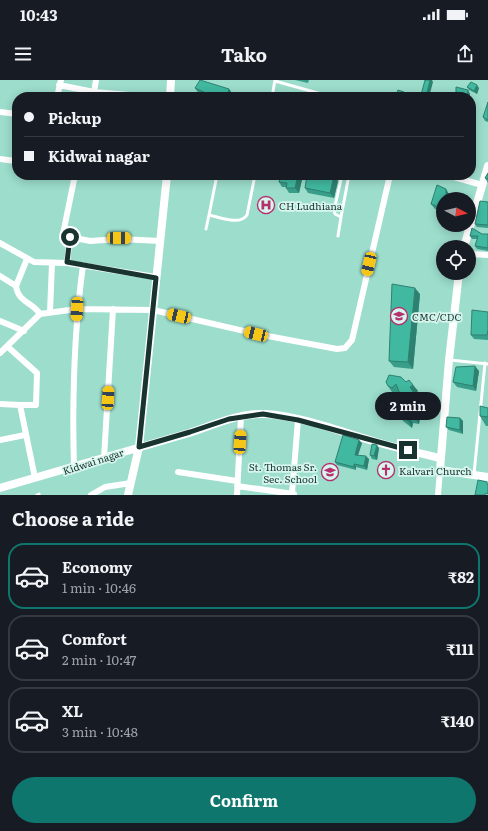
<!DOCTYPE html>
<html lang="en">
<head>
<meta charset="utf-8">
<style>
	:root { --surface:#171b24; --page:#20242c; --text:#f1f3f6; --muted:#9ea1a6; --line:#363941; --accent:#0f766e }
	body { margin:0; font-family:Literata,serif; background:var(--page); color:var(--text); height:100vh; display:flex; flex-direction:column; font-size:15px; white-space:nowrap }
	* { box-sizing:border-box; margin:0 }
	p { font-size:13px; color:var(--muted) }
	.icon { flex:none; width:22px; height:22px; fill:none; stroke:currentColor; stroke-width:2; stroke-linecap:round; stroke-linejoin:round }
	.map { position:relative; height:415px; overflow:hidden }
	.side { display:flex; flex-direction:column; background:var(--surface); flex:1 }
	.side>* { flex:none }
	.hud { position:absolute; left:12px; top:12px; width:464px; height:88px; border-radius:16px; box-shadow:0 2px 10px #0003; display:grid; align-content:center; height:88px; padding:0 12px; background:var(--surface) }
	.needle { width:26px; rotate:97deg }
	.fabs { position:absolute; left:436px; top:112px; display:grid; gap:8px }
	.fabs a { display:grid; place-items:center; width:40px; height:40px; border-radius:50%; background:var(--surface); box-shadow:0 2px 10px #0003; font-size:20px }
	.end { position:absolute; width:18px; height:18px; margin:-9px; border:5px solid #19342e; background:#fff; box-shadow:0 0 0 2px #fff }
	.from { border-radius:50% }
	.bubble { position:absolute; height:28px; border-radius:14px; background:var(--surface); box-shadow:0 2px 10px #0003; font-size:13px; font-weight:700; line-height:28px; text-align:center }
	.car { position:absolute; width:12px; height:24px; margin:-12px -6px; border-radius:5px; box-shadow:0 0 3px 1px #0007; background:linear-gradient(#f5c518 24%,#345 0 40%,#f5c518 0 76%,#345 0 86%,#f5c518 0) }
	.hud b { display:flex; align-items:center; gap:14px; height:38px; font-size:15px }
	.hud b+b { border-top:1px solid var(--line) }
	.hud i { width:10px; height:10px; background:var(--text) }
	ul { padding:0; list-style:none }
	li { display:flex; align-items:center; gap:12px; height:66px; margin:0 8px 6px; padding:0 4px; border:2px solid var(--line); border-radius:16px }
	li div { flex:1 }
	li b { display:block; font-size:15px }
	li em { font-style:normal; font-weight:700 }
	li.selected { border-color:var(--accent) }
	li>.icon { width:36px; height:36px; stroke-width:1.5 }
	h2 { padding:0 12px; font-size:18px; line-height:48px }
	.action { display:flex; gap:8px; margin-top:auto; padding:8px 12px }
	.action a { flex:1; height:46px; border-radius:24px; background:var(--accent); color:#fff; font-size:16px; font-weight:700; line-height:46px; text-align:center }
	.status { display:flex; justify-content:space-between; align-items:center; height:28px; padding:0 20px; background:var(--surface); direction:ltr }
	.status svg { height:11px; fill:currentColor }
	header { display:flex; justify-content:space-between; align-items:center; height:52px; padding:0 12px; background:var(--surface); font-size:18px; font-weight:700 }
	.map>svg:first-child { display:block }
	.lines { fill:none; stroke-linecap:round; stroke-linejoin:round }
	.service { stroke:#fff; stroke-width:3 }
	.minor { stroke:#fff; stroke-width:6 }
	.tertiary { stroke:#fff; stroke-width:8 }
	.wall { fill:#389e8a }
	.shaded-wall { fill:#2e8170 }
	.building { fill:#41b8a0; stroke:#2e8170 }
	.route { stroke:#19342e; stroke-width:5 }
	.labels { text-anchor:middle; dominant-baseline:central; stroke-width:3.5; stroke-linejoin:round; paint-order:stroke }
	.poi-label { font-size:10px; fill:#19342e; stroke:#d7f6ed; text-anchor:start }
	.street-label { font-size:10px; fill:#19342e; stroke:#d7f6ed }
</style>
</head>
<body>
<div class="status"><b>10:43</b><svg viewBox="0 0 49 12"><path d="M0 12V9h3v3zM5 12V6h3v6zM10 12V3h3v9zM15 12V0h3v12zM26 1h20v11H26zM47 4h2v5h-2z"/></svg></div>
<header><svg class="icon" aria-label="menu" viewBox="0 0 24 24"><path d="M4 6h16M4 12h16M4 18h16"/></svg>Tako<svg class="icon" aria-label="share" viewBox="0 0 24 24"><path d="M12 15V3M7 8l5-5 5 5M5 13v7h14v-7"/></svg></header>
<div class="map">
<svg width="488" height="415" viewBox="0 0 488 415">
	<rect width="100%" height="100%" fill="#9cddcc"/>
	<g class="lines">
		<!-- service -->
		<path class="service" d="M 275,1 L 332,17
			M 272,17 L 275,0
			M 217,95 L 209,135 C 219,137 240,146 247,135 L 255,95
			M 341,137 L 349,95
			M 206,149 L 209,135
			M 338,156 L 341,137 L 335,134 L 334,130 L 342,95
			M 450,280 L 488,284
			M 474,394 L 485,283
			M 37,415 L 39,414"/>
		<!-- minor -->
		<path class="minor" d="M 96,0 L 94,12 L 153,17
			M 59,5 L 94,12
			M 57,17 L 61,0
			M 0,32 L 17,34
			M 0,79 L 16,81
			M 447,95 L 482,105
			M 70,157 L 90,161 L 119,159 L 161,161
			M 0,163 L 34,182 L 67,183 L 156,197
			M 469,174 L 488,175
			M 67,183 L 70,157 L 63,154 L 75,95
			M 0,196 L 16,206 C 18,222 32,222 40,234
			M 16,206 L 27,179
			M 50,232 L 52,183
			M 0,241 L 24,251
			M 8,267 L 37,293 L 36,325 L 20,325
			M 0,273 L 40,234 L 77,229 L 153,230 L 257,254 L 337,269 L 345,268 L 352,260 L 390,95
			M 0,324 L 20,325 L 35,398
			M 0,360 L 25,355
			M 104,378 L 113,229
			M 74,388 C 72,320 74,252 83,185
			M 178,392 L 237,401
			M 237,406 L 294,414
			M 292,413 L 298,340
			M 91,415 L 105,407 L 131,403
			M 237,415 L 241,336
			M 438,415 L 440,390"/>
		<!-- tertiary -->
		<path class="tertiary" d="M 170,17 L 171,0
			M 464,167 L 488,86
			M 459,193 L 449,280 L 440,390 L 488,397
			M 0,408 C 63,390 126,371 189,353 C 214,345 237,333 265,334 C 301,336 341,352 376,362 C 397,368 419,373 440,378
			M 128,415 L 139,367 L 167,95"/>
	</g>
	<!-- wall -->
	<path class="wall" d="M 295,0 L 309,0 L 308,3 Z
		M 467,7 L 479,8 L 477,14 L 469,10 Z
		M 195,8 L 229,9 L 234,16 L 233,17 L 205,17 L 199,14 Z
		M 456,14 L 470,14 L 470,17 L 458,17 Z
		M 488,22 L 488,42 L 485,41 L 483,37 Z
		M 488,93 L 488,103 L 485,98 Z
		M 281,95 L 303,95 L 299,113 L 289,113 L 286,108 L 286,107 L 282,107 L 279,102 Z
		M 338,101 L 334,118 L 308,113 L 305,108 Z
		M 449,114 L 443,119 L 443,132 L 435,129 L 431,124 Z
		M 488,122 L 488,148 L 477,147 L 475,144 Z
		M 482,154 L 488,154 L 488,171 L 477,169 L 475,166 L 477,159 L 472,159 L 470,156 Z
		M 420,214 L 413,289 L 394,287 L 389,281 Z
		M 488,232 L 488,260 L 474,259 L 471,255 Z
		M 479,291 L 476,311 L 457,307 L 453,302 Z
		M 406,302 L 413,305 L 418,311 L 415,314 L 422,325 L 419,344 L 413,343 L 412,348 L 403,341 L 399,335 L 404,325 L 402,318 L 399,312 L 396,314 L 392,312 L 388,306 Z
		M 488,328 L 488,346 L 486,346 L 480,336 Z
		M 460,338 L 463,341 L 463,354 L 449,350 L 446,347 Z
		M 362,363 L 358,375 L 369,379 L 367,390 L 356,387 L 356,390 L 337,385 L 335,382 Z
		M 379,368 L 377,380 L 372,379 L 370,375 Z"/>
	<!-- shaded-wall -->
	<path class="shaded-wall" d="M 430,0 L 432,0 L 433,2 L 429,17 L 426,17 Z
		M 477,5 L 479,8 L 477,14 L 474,11 Z
		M 229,9 L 234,16 L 233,17 L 227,17 Z
		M 468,10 L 470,14 L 470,17 L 467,16 Z
		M 404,12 L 407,15 L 406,17 L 403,17 Z
		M 298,95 L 303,95 L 299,113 L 295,108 Z
		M 334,96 L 338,101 L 334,118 L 330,113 Z
		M 446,109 L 449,114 L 449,119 L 446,119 Z
		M 415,208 L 420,214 L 413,289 L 408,282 Z
		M 475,286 L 479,291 L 476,311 L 473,306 Z
		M 413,305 L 418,311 L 415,314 L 422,325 L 419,344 L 414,337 L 410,307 Z
		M 408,336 L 413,343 L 412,348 L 408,341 Z
		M 460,338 L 463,341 L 463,354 L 460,350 Z
		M 359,360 L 362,363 L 357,378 L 355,375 Z
		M 377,365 L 379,368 L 377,380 L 374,376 Z
		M 366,376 L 369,379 L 367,390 L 364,386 Z
		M 354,384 L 356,387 L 356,390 L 354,387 Z"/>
	<!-- building -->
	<path class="building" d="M 200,0 L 229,9 L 227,17 L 210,17 L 210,15 L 195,8 Z
		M 425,0 L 430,0 L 426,17 L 421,15 Z
		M 471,2 L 477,5 L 474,11 L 467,7 Z
		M 456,7 L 468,10 L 467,16 L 456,14 Z
		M 398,10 L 404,12 L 403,17 L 396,17 Z
		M 488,22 L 488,40 L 483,37 Z
		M 488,93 L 488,99 L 485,98 Z
		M 281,95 L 298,95 L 295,108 L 286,108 L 287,103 L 279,102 Z
		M 307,95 L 329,95 L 334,96 L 330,113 L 305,108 Z
		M 437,105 L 446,109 L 446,119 L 443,119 L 443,129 L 431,124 Z
		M 480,121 L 488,122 L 488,145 L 475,144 Z
		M 472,148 L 482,154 L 488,154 L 488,168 L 475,166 L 478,156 L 470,156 Z
		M 392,204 L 415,208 L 408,282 L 389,281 Z
		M 472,230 L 488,232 L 488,250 L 487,255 L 471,255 Z
		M 475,286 L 473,306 L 453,302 L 456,287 Z
		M 389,295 L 401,297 L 406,302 L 409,300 L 413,305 L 410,307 L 414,313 L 412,317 L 417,318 L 414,337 L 408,336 L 408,341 L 399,335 L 399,331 L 405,325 L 402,322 L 403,313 L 400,314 L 396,304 L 392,308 L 388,306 L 386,302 Z
		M 480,326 L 488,328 L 488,337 L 480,336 Z
		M 447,337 L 460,338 L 460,350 L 446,347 Z
		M 343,355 L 359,360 L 355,375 L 366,376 L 364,386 L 354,384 L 354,387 L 335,382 Z
		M 372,364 L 377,365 L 374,376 L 370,375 Z
		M 478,400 L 487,402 L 487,404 L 488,405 L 488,414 L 486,413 L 485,415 L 475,415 Z"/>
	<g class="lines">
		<!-- route -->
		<path class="route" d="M 70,157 L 67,182 L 156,198 L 139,367 L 190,352 L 229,339 L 263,334 L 298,340 L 408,370"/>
	</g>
	<!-- icons -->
	<defs>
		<g id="hospital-ring" transform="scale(0.9)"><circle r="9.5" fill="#d7f6ed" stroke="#b72f6f" stroke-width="1.5"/><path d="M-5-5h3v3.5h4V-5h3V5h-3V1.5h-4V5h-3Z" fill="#b72f6f"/></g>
		<g id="university-ring" transform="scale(0.9)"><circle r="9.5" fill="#d7f6ed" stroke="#b72f6f" stroke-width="1.5"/><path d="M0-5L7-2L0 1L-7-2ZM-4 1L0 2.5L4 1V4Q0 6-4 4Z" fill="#b72f6f"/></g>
		<g id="church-ring" transform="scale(0.9)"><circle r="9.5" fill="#d7f6ed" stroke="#b72f6f" stroke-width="1.5"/><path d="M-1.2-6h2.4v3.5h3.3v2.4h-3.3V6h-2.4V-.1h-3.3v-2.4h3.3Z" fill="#b72f6f"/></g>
		<g id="school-ring" transform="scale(0.9)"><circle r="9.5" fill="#d7f6ed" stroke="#b72f6f" stroke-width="1.5"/><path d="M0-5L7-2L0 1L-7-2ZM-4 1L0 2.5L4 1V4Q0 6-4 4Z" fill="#b72f6f"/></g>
	</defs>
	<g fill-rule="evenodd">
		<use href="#hospital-ring" x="266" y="125"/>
		<use href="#university-ring" x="399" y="236"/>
		<use href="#church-ring" x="386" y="390"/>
		<use href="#school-ring" x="330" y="392"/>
	</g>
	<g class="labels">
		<!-- poi labels -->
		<g class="poi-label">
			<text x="279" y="125">CH Ludhiana</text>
			<text x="412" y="236">CMC/CDC</text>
			<text x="317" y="386" text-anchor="end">St. Thomas Sr.<tspan x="317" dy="12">Sec. School</tspan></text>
			<text x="399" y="390">Kalvari Church</text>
		</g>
		<!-- street labels -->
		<g class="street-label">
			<text transform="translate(93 381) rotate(-18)">Kidwai nagar</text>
		</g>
	</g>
</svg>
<div class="fabs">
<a><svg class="needle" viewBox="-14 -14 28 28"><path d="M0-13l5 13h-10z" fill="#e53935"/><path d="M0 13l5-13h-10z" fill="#9ea1a6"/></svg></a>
<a><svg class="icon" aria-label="locate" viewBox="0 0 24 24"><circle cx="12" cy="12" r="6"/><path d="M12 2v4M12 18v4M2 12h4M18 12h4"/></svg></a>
</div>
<i class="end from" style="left:70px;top:157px"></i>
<i class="end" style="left:408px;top:370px"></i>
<div class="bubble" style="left:375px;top:312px;width:66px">2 min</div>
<i class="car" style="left:119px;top:158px;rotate:91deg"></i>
<i class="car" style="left:369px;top:184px;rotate:193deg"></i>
<i class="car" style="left:77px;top:229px;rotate:183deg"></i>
<i class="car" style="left:179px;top:236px;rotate:283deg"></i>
<i class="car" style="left:256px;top:254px;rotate:284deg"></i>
<i class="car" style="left:108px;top:318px;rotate:3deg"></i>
<i class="car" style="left:240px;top:362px;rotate:4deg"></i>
<div class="hud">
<b><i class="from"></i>Pickup</b>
<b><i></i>Kidwai nagar</b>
</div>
</div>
<section class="side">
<h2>Choose a ride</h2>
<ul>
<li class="selected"><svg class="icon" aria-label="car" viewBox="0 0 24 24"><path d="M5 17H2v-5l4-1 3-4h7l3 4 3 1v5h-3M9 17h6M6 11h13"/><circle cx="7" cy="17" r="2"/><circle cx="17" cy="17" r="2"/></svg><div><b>Economy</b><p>1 min · 10:46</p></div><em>₹82</em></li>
<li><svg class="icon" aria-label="car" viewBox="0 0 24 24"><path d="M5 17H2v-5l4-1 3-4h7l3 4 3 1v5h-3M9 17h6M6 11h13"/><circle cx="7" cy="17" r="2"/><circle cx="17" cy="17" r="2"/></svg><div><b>Comfort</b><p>2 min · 10:47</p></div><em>₹111</em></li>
<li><svg class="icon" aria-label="car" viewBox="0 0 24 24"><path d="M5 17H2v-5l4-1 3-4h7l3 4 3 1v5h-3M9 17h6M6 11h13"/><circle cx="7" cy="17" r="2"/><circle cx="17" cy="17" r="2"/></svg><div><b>XL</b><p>3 min · 10:48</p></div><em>₹140</em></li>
</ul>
<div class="action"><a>Confirm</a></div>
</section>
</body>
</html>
